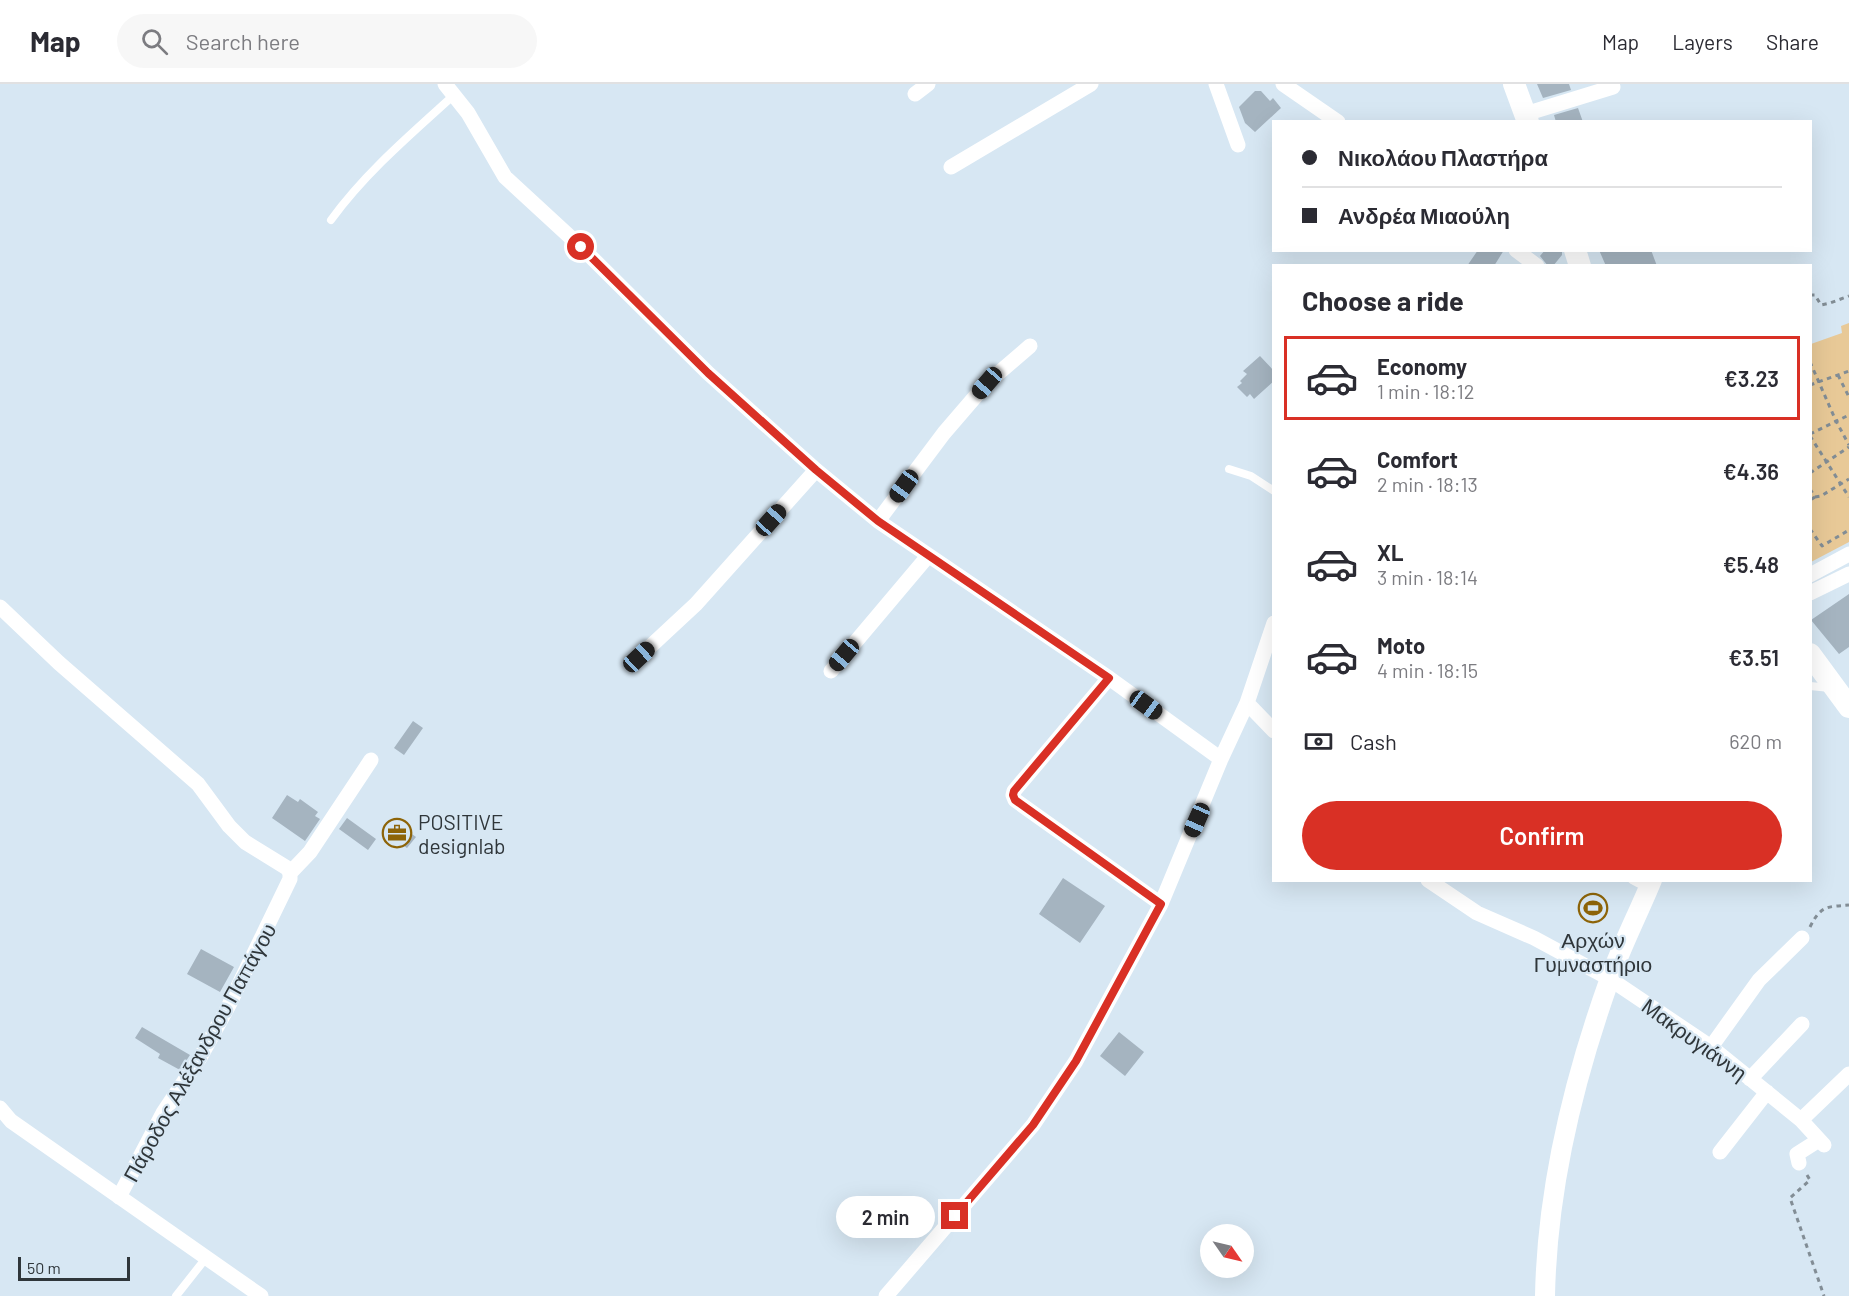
<!DOCTYPE html>
<html lang="en">
<head>
<meta charset="utf-8">
<style>
	:root { --surface:#fff; --page:#f7f7f7; --text:#2b2b33; --muted:#7c7c81; --line:#e1e1e2; --accent:#d93025 }
	body { margin:0; font-family:Barlow,sans-serif; background:var(--page); color:var(--text); height:100vh; display:flex; flex-direction:column; font-size:22px; white-space:nowrap }
	* { box-sizing:border-box; margin:0 }
	p { font-size:20px; color:var(--muted) }
	.icon { flex:none; width:33px; height:33px; fill:none; stroke:currentColor; stroke-width:2; stroke-linecap:round; stroke-linejoin:round }
	.map { position:relative; flex:1; overflow:hidden }
	.panel { position:absolute; left:1272px; top:180px; width:540px; height:618px; display:flex; flex-direction:column; background:var(--surface); border-radius:0px; box-shadow:0 6px 24px #0002 }
	.panel>* { flex:none }
	.hud { position:absolute; left:1272px; top:36px; width:540px; height:132px; border-radius:0px; box-shadow:0 6px 24px #0002; display:grid; align-content:center; height:132px; padding:0 30px; background:var(--surface) }
	.needle { width:39px; rotate:124deg }
	.controls { position:absolute; left:1200px; top:1140px; display:grid; gap:12px }
	.controls a { display:grid; place-items:center; width:54px; height:54px; border-radius:50%; background:var(--surface); box-shadow:0 6px 24px #0002; font-size:30px }
	.scale { position:absolute; left:18px; bottom:15px; width:112px; box-sizing:border-box; padding-left:6px; border:3px solid #2f363a; border-top:0; font-size:16px; line-height:21px; white-space:nowrap; color:#2f363a; -webkit-text-stroke:4px #d7e7f3; paint-order:stroke }
	.end { position:absolute; width:27px; height:27px; margin:-14px; border:8px solid #d93025; background:#fff; box-shadow:0 0 0 3px #fff }
	.from { border-radius:50% }
	.bubble { position:absolute; height:42px; border-radius:21px; background:var(--surface); box-shadow:0 6px 24px #0002; font-size:20px; font-weight:600; line-height:42px; text-align:center }
	.car { position:absolute; width:18px; height:36px; margin:-18px -9px; border-radius:8px; box-shadow:0 0 4px 2px #0007; background:linear-gradient(#222 24%,#8ab4d8 0 40%,#222 0 76%,#8ab4d8 0 86%,#222 0) }
	.hud b { display:flex; align-items:center; gap:21px; height:57px; font-size:22px }
	.hud b+b { border-top:2px solid var(--line) }
	.hud i { width:15px; height:15px; background:var(--text) }
	ul { padding:0; list-style:none }
	li { display:flex; align-items:center; gap:18px; height:84px; margin:0 12px 9px; padding:0 18px; border:3px solid transparent; border-radius:0px }
	li div { flex:1 }
	li b { display:block; font-size:22px }
	li em { font-style:normal; font-weight:600 }
	li.current { border-color:var(--accent) }
	li>.icon { width:54px; height:54px; stroke-width:1.5 }
	h2 { padding:0 30px; font-size:27px; line-height:72px }
	.pay { display:flex; align-items:center; gap:15px; height:66px; padding:0 30px; font-size:22px }
	.pay p { margin-inline-start:auto }
	.action { display:flex; gap:12px; margin-top:auto; padding:12px 30px }
	.action a { flex:1; height:69px; border-radius:36px; background:var(--accent); color:#fff; font-size:24px; font-weight:600; line-height:69px; text-align:center }
	header { display:flex; align-items:center; gap:36px; box-sizing:border-box; height:84px; padding:0 30px; background:var(--surface); border-bottom:2px solid var(--line) }
	header strong { font-size:28px }
	nav { display:flex; gap:33px; margin-inline-start:auto; font-size:21px }
	.search { width:420px; height:54px; background:var(--page); display:flex; align-items:center; gap:15px; box-sizing:border-box; padding:0 21px; border-radius:33px; color:var(--muted); font-size:22px }
	.map>svg:first-child { display:block }
	.green { fill:#e8c997 }
	.building { fill:#a5b4c0 }
	.lines { fill:none; stroke-linecap:round; stroke-linejoin:round }
	.path { stroke:#828d95; stroke-width:3; stroke-dasharray:4.5 4.5; stroke-linecap:butt }
	.service { stroke:#fff; stroke-width:8 }
	.minor { stroke:#fff; stroke-width:15 }
	.tertiary { stroke:#fff; stroke-width:20 }
	.secondary { stroke:#fff; stroke-width:22 }
	.route { stroke:#d93025; stroke-width:8 }
	.labels { text-anchor:middle; dominant-baseline:central; stroke-width:4.5; stroke-linejoin:round; paint-order:stroke }
	.poi-label { font-size:21px; fill:#2f363a; stroke:#d7e7f3; text-anchor:start }
	.street-label { font-size:21px; fill:#2f363a; stroke:#d7e7f3 }
</style>
</head>
<body>
<header>
<strong>Map</strong>
<div class="search"><svg class="icon" aria-label="search" viewBox="0 0 24 24"><circle cx="10" cy="10" r="6"/><path d="M15 15l6 6"/></svg>Search here</div>
<nav><a>Map</a><a>Layers</a><a>Share</a></nav>
</header>
<div class="map">
<svg width="1849" height="1212" viewBox="0 0 1849 1212">
	<rect width="100%" height="100%" fill="#d7e7f3"/>
	<!-- green -->
	<path class="green" d="M 1849,239 L 1849,458 L 1811,478 L 1811,260 L 1842,249 L 1841,242 Z"/>
	<!-- building -->
	<path class="building" d="M 1537,0 L 1569,0 L 1571,6 L 1543,14 Z
		M 1255,7 L 1261,7 L 1270,17 L 1273,14 L 1281,24 L 1255,48 L 1245,39 L 1239,23 Z
		M 1578,24 L 1583,38 L 1556,38 L 1554,31 Z
		M 1478,166 L 1504,166 L 1494,182 L 1467,182 Z
		M 1545,166 L 1562,166 L 1562,171 L 1553,182 L 1548,182 L 1540,172 Z
		M 1599,166 L 1651,166 L 1657,182 L 1606,182 Z
		M 1260,272 L 1274,287 L 1274,297 L 1254,315 L 1250,310 L 1247,313 L 1237,303 L 1242,299 L 1240,297 L 1247,290 L 1243,287 Z
		M 1849,510 L 1849,563 L 1839,570 L 1811,536 Z
		M 413,637 L 423,644 L 404,671 L 394,664 Z
		M 287,711 L 298,718 L 300,715 L 318,728 L 315,732 L 320,735 L 305,757 L 272,734 Z
		M 347,734 L 376,755 L 368,766 L 339,745 Z
		M 394,737 L 416,753 L 407,764 L 386,749 Z
		M 1063,794 L 1105,822 L 1080,859 L 1039,830 Z
		M 201,865 L 234,883 L 220,908 L 187,890 Z
		M 142,943 L 190,971 L 180,986 L 158,974 L 160,970 L 135,954 Z
		M 1119,948 L 1144,968 L 1125,992 L 1100,972 Z"/>
	<g class="lines">
		<!-- path -->
		<path class="path" d="M 1810,211 L 1815,211 L 1821,221 L 1830,219 L 1849,212
			M 1810,278 L 1836,337 L 1849,361
			M 1838,291 L 1849,313
			M 1810,301 L 1849,287
			M 1810,350 L 1849,331
			M 1810,352 L 1849,413
			M 1810,389 L 1849,363
			M 1810,405 L 1815,413 L 1810,416
			M 1815,413 L 1821,412 L 1849,395
			M 1810,445 L 1822,462 L 1849,446
			M 1810,843 C 1821,821 1827,823 1849,821
			M 1807,1091 L 1810,1096 L 1790,1114 L 1824,1212"/>
		<!-- service -->
		<path class="service" d="M 331,136 C 365,89 411,50 454,11
			M 1229,385 L 1251,392 L 1274,407
			M 1810,602 L 1830,604
			M 1632,796 L 1647,804
			M 176,1212 L 206,1174"/>
		<!-- minor -->
		<path class="minor" d="M 445,0 L 468,29 L 505,93 L 581,163 L 708,289 L 816,386 L 878,437 L 1109,594 L 1221,675
			M 1216,0 L 1238,61
			M 1283,0 L 1338,38
			M 915,10 L 928,0
			M 1525,30 L 1613,3
			M 951,83 L 1091,0
			M 1516,166 L 1537,182
			M 878,437 L 944,349 L 987,299 L 1030,262
			M 1810,491 L 1849,470
			M 1810,509 L 1849,490
			M 0,523 L 59,579 L 198,700 L 229,742 L 245,758 L 287,784 L 290,789 L 290,795 L 229,921 L 201,972 L 163,1029 L 119,1113
			M 639,573 L 696,520 L 816,386
			M 831,587 L 928,472
			M 1109,594 L 1014,707 L 1013,711 L 1015,716 L 1161,820
			M 1247,619 L 1274,647
			M 290,789 L 310,768 L 371,676
			M 1428,796 L 1477,829 L 1534,854 L 1610,895 L 1711,963 L 1801,1036 L 1824,1061
			M 1711,963 L 1759,896 L 1802,854
			M 1750,995 L 1802,940
			M 0,1024 L 11,1037 L 261,1212
			M 1801,1036 L 1849,990
			M 1720,1068 L 1767,1008
			M 1799,1079 L 1797,1070 L 1819,1056
			M 886,1212 L 1033,1041 L 1076,977 L 1161,820 L 1221,675 L 1247,619 L 1274,539"/>
		<!-- tertiary -->
		<path class="tertiary" d="M 1545,1212 C 1547,1104 1573,998 1609,897 C 1621,863 1638,830 1652,796"/>
		<!-- secondary -->
		<path class="secondary" d="M 1514,0 L 1528,38
			M 1575,166 L 1580,182
			M 1810,570 L 1849,623"/>
	</g>
	<g class="lines">
		<!-- route -->
		<path class="route" d="M 581,163 L 708,289 L 816,386 L 878,437 L 1109,594 L 1014,707 L 1013,711 L 1015,716 L 1161,820 L 1076,977 L 1033,1041 L 955,1132"/>
	</g>
	<!-- icons -->
	<defs>
		<g id="office-ring" transform="scale(1.5)"><circle r="9.5" fill="#d7e7f3" stroke="#8d6408" stroke-width="1.5"/><path d="M-6-3h4V-5.5h4V-3h4V5H-6ZM-1-4.5V-3h2v-1.5ZM-6 0V1H6V0Z" fill="#8d6408"/></g>
		<g id="stadium-ring" transform="scale(1.5)"><circle r="9.5" fill="#d7e7f3" stroke="#8d6408" stroke-width="1.5"/><path d="M0-5a6.5 5 0 1 0 0 10a6.5 5 0 1 0 0-10ZM-3.5-1.8h7v3.6h-7Z" fill="#8d6408"/></g>
	</defs>
	<g fill-rule="evenodd">
		<use href="#office-ring" x="397" y="749"/>
		<use href="#stadium-ring" x="1593" y="824"/>
	</g>
	<g class="labels">
		<!-- poi labels -->
		<g class="poi-label">
			<text x="418" y="737">POSITIVE<tspan x="418" dy="24">designlab</tspan></text>
			<text x="1593" y="855" text-anchor="middle">Αρχών<tspan x="1593" dy="24">Γυμναστήριο</tspan></text>
		</g>
		<!-- street labels -->
		<g class="street-label">
			<text transform="translate(1695 955) rotate(36)">Μακρυγιάννη</text>
			<text transform="translate(199 968) rotate(-61)">Πάροδος Αλέξανδρου Παπάγου</text>
		</g>
	</g>
</svg>
<div class="controls">
<a><svg class="needle" viewBox="-14 -14 28 28"><path d="M0-13l5 13h-10z" fill="#e53935"/><path d="M0 13l5-13h-10z" fill="#7c7c81"/></svg></a>
</div>
<div class="scale">50 m</div>
<i class="end from" style="left:581px;top:163px"></i>
<i class="end" style="left:955px;top:1132px"></i>
<div class="bubble" style="left:836px;top:1112px;width:99px">2 min</div>
<i class="car" style="left:987px;top:299px;rotate:221deg"></i>
<i class="car" style="left:904px;top:402px;rotate:216deg"></i>
<i class="car" style="left:771px;top:436px;rotate:42deg"></i>
<i class="car" style="left:844px;top:571px;rotate:220deg"></i>
<i class="car" style="left:639px;top:573px;rotate:47deg"></i>
<i class="car" style="left:1146px;top:621px;rotate:126deg"></i>
<i class="car" style="left:1197px;top:736px;rotate:204deg"></i>
<div class="hud">
<b><i class="from"></i>Νικολάου Πλαστήρα</b>
<b><i></i>Ανδρέα Μιαούλη</b>
</div>
<section class="panel">
<h2>Choose a ride</h2>
<ul>
<li class="current"><svg class="icon" aria-label="car" viewBox="0 0 24 24"><path d="M5 17H2v-5l4-1 3-4h7l3 4 3 1v5h-3M9 17h6M6 11h13"/><circle cx="7" cy="17" r="2"/><circle cx="17" cy="17" r="2"/></svg><div><b>Economy</b><p>1 min · 18:12</p></div><em>€3.23</em></li>
<li><svg class="icon" aria-label="car" viewBox="0 0 24 24"><path d="M5 17H2v-5l4-1 3-4h7l3 4 3 1v5h-3M9 17h6M6 11h13"/><circle cx="7" cy="17" r="2"/><circle cx="17" cy="17" r="2"/></svg><div><b>Comfort</b><p>2 min · 18:13</p></div><em>€4.36</em></li>
<li><svg class="icon" aria-label="car" viewBox="0 0 24 24"><path d="M5 17H2v-5l4-1 3-4h7l3 4 3 1v5h-3M9 17h6M6 11h13"/><circle cx="7" cy="17" r="2"/><circle cx="17" cy="17" r="2"/></svg><div><b>XL</b><p>3 min · 18:14</p></div><em>€5.48</em></li>
<li><svg class="icon" aria-label="car" viewBox="0 0 24 24"><path d="M5 17H2v-5l4-1 3-4h7l3 4 3 1v5h-3M9 17h6M6 11h13"/><circle cx="7" cy="17" r="2"/><circle cx="17" cy="17" r="2"/></svg><div><b>Moto</b><p>4 min · 18:15</p></div><em>€3.51</em></li>
</ul>
<div class="pay"><svg class="icon" aria-label="cash" viewBox="0 0 24 24"><path d="M3 7h18v10H3z"/><circle cx="12" cy="12" r="2"/></svg>Cash<p>620 m</p></div>
<div class="action"><a>Confirm</a></div>
</section>
</div>
</body>
</html>
